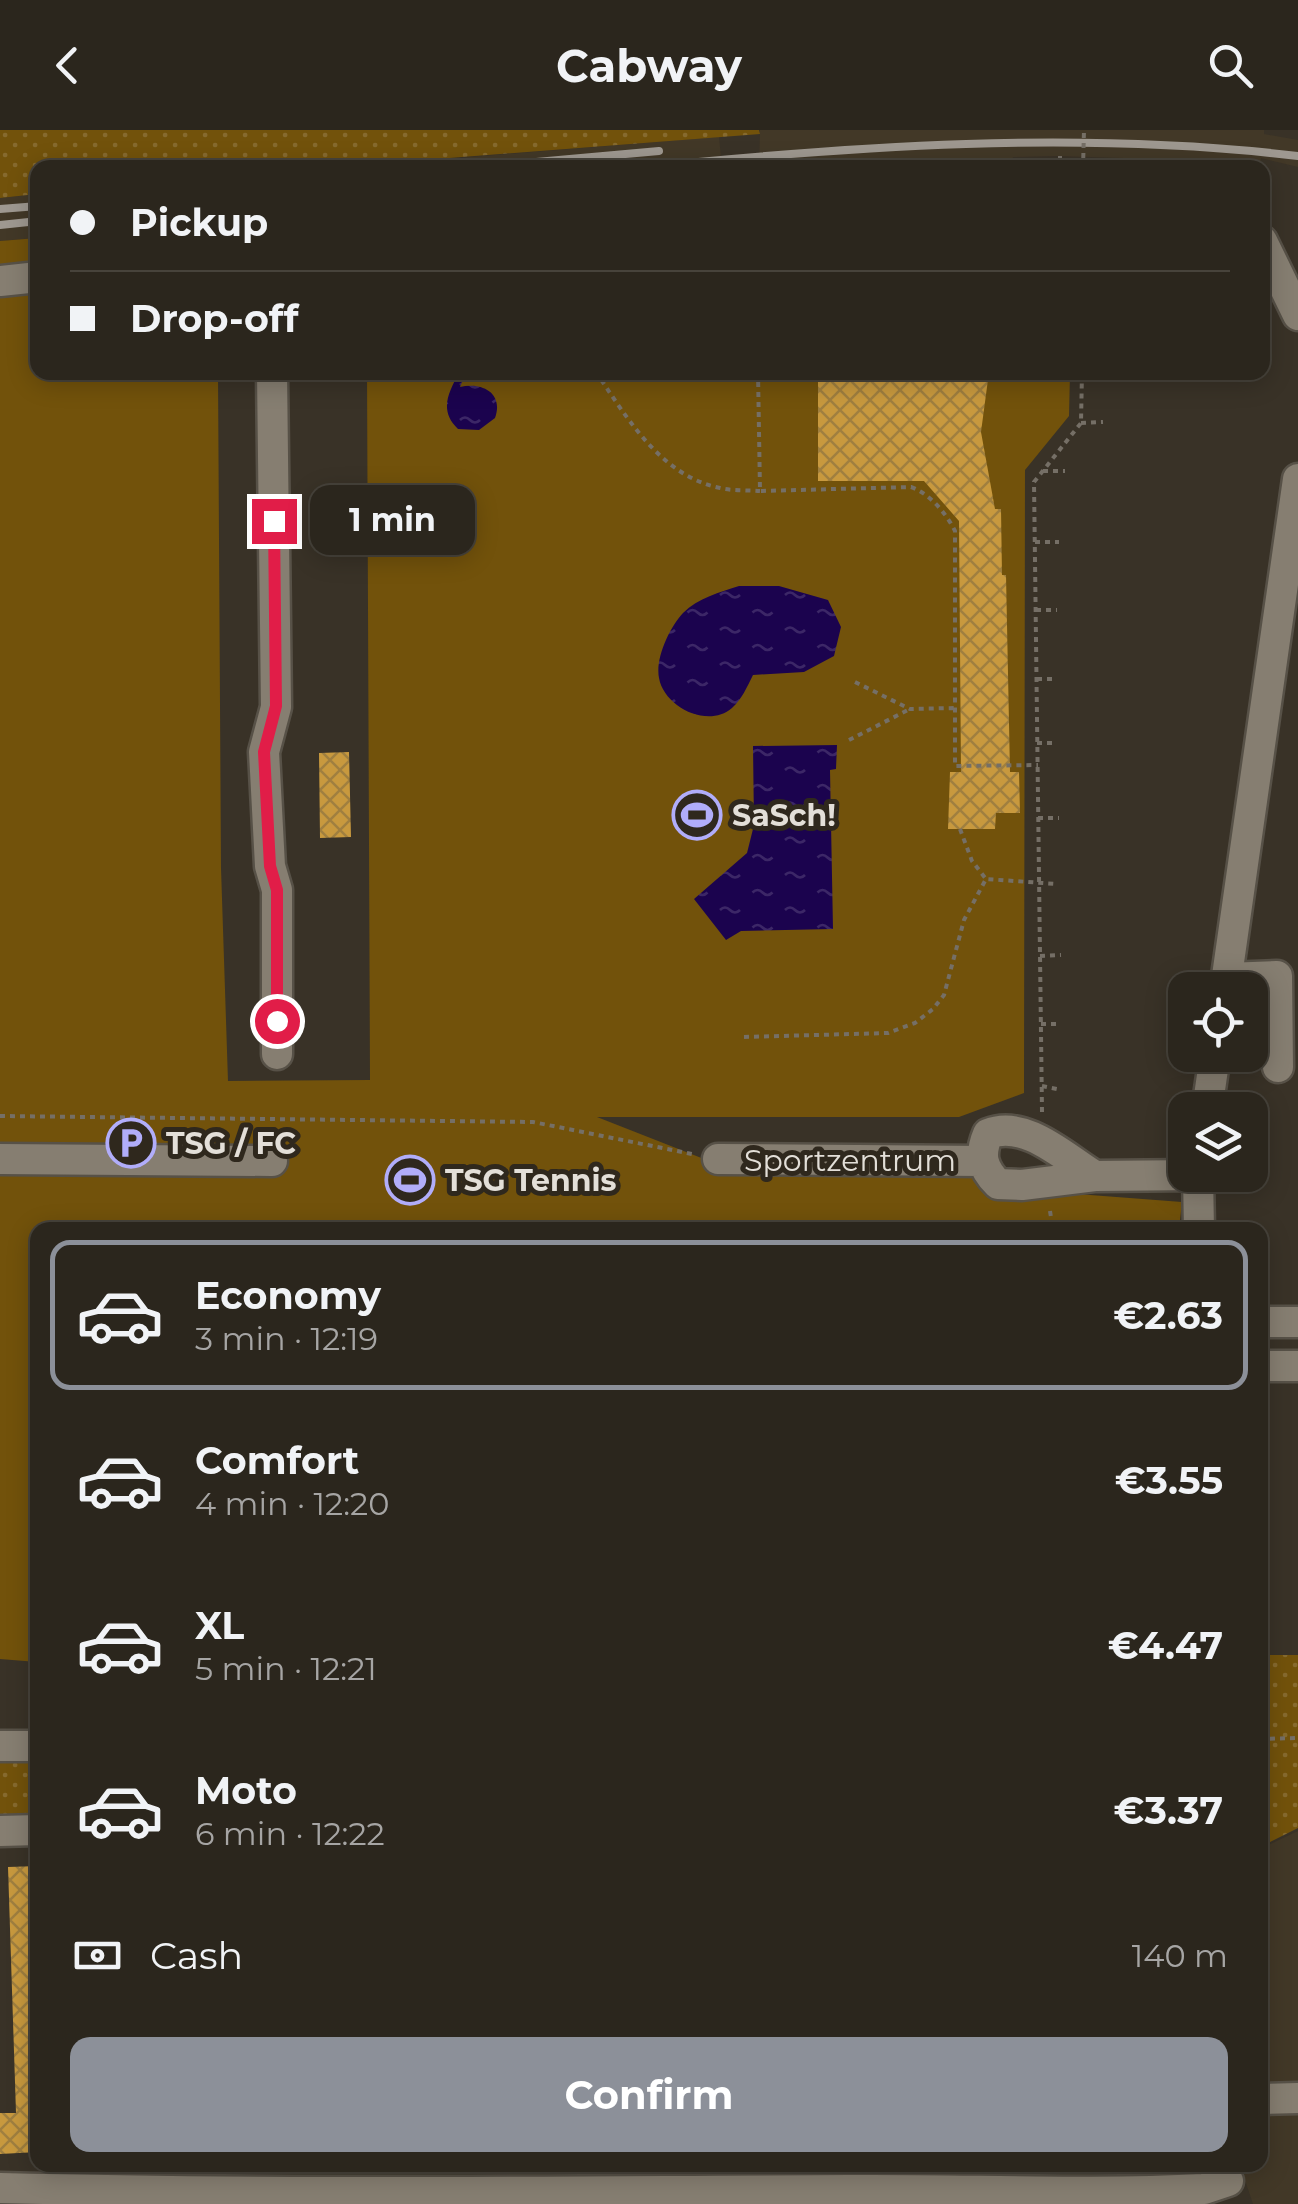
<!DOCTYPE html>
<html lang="en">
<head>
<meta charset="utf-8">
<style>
	:root { --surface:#2b261d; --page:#37322a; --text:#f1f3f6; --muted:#a6a5a4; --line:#47433b; --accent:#8c9099 }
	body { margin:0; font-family:Montserrat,sans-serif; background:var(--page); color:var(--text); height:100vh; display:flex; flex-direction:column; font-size:38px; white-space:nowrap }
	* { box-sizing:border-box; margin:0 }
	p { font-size:32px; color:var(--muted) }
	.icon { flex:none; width:55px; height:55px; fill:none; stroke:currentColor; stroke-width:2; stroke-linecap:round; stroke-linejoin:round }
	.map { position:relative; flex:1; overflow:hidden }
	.sheet { position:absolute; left:30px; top:1092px; width:1238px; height:950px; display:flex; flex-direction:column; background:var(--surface); border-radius:20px; box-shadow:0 5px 25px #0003,0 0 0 2px var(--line) }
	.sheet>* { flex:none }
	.top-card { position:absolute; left:30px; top:30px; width:1240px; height:220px; border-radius:20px; box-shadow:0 5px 25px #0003,0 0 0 2px var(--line); display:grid; align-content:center; height:220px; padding:0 40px; background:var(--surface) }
	.tools { position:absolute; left:1168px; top:842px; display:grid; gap:20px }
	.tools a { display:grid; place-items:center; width:100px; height:100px; border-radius:20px; background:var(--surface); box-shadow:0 5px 25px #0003,0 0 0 2px var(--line); font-size:50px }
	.end { position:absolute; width:45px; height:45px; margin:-22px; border:12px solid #e11d48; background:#fff; box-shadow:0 0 0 5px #fff }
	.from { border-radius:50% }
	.bubble { position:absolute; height:70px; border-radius:20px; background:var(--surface); box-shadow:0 5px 25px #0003,0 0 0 2px var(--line); font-size:32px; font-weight:700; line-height:70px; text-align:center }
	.top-card b { display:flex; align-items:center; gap:35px; height:95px; font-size:38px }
	.top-card b+b { border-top:2px solid var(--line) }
	.top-card i { width:25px; height:25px; background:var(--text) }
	ul { padding:18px 0 0; list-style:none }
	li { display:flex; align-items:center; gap:30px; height:150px; margin:0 20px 15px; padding:0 20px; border:5px solid transparent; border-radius:20px }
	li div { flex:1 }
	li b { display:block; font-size:38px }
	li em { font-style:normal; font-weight:700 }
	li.active { border-color:var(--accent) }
	li>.icon { width:90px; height:90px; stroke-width:1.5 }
	.pay { display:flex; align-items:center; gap:25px; height:110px; padding:0 40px; font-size:38px }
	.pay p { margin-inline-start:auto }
	.button { display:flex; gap:20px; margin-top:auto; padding:20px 40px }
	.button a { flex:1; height:115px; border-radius:20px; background:var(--accent); color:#fff; font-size:40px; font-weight:700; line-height:115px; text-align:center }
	header { display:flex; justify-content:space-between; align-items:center; height:130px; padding:0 40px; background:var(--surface); font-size:45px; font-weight:700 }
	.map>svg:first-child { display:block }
	.built { fill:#423827 }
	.green { fill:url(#green-dots) }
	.pitch { fill:#72520b }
	.water { fill:url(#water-ripples) }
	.building { fill:url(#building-cross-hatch) }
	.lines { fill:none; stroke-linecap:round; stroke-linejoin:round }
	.minor-casing { stroke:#575147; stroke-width:35 }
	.path { stroke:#756f66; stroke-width:4; stroke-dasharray:5 5; stroke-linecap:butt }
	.minor { stroke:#867e71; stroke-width:30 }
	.rail { stroke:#9e9890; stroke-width:8 }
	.path-bridge { stroke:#756f66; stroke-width:4; stroke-dasharray:5 5; stroke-linecap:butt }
	.route { stroke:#e11d48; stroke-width:12 }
	.labels { text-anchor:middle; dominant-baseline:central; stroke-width:10; stroke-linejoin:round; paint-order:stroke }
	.poi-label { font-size:30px; font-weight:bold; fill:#e3dfd8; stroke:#2f281d; text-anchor:start }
	.street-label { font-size:30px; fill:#e3dfd8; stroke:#2f281d }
</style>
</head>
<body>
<header><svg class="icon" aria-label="back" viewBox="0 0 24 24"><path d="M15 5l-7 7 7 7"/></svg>Cabway<svg class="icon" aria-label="search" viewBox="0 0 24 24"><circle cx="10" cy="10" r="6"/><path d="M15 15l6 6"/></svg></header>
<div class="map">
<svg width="1298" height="2074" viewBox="0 0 1298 2074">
	<defs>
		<pattern id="green-dots" width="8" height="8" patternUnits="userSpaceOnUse" patternTransform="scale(2.5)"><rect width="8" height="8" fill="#72520b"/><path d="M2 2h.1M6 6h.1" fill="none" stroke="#866a2e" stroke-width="1.8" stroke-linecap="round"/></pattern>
		<pattern id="water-ripples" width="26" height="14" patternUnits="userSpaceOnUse" patternTransform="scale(2.5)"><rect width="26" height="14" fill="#1b034e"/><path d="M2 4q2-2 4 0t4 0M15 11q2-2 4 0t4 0" fill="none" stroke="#3c2767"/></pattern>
		<pattern id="building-cross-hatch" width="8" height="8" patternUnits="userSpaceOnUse" patternTransform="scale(2.5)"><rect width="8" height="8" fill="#c8993e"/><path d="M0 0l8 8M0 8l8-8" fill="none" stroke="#a07f3f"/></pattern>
	</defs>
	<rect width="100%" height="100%" fill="#393227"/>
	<!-- built -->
	<path class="built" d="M 760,0 L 1264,0 L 1264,4 L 1298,10 L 1298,37 L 1261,28 L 1260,37 L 1249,38 L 1156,29 L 1057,26 L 1013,27 L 1012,32 L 965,28 L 829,37 L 759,38 Z
		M 719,7 L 722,37 L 334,38 Z
		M 37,64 L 37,108 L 0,111 L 0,68 Z
		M 1298,1701 L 1298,2074 L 1253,2074 L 1240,2035 L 1260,2035 L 1260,1719 Z"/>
	<!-- green -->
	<path class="green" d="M 0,0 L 759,0 L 760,4 L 334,37 L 38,38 L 37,64 L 0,68 Z
		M 1260,1525 L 1298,1525 L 1298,1698 L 1260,1717 Z
		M 0,1625 L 37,1625 L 37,1689 L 0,1690 Z"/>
	<!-- pitch -->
	<path class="pitch" d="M 37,108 L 38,242 L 218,243 L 221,738 L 228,951 L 370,950 L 367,243 L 1070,243 L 1069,286 L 1025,340 L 1024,963 L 959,987 L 597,987 L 732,1040 L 975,1045 L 1064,1063 L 1182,1072 L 1179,1100 L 38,1100 L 37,1532 L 0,1529 L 0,111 Z"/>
	<!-- water -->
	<path class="water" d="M 459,243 L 466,243 L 460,257 C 482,252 504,263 495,288 L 479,300 L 458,299 C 439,281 448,263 459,243 Z
		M 739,456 L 779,456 L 828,470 L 841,497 L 834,526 L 804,542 L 753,545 C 747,557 742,569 732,578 C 708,599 664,577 659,548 C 655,528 670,497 683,483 C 698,468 720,462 739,456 Z
		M 837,615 L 836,639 L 830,640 L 833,799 L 741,801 L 726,810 L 694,769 L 747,723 L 754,695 L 753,616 Z"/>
	<!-- building -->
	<path class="building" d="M 818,242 L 989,242 L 981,302 L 995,379 L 1001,379 L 1002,445 L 1006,445 L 1010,642 L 1019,642 L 1020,683 L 996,683 L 995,699 L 948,699 L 950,642 L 961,642 L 959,391 L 924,351 L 818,351 Z
		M 349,622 L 351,707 L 320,708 L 319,623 Z
		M 38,1736 L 38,2022 L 0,2024 L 0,1983 L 16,1983 L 8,1737 Z"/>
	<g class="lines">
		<!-- minor casing -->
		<g class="minor-casing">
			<path id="minor" d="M 1262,111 L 1298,185
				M 0,151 L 38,147
				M 272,242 L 276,577 L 264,622 L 270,736 L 277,760 L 277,924
				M 1227,848 L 1277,846 L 1278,937
				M 1225,860 L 1298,349
				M 1207,980 L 1215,925
				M 0,1029 L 272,1031
				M 718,1029 L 982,1031
				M 1198,1045 L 1199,1100
				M 1095,1046 C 1064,1027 1025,989 988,1004 C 979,1025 982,1038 998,1054 L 1022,1055 L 1095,1046 L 1198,1045
				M 1260,1192 L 1298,1192
				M 1260,1236 L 1298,1236
				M 0,1616 L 38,1616
				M 0,1701 L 38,1700
				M 1260,1969 L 1298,1968
				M 0,2058 C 283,2065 565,2061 848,2060 C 967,2059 1085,2065 1204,2059 L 1228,2051"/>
		</g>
		<!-- path -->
		<path class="path" d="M 1060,38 L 1060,26
			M 1156,38 L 1156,29
			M 596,242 C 627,288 661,346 720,358 C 733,361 747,360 760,361
			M 758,242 L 760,361 L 911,357 C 930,364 946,383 955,401 L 955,636 L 1038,635
			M 1081,293 L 1103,292
			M 1043,341 L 1065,341
			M 1035,412 L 1059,412
			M 1036,480 L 1057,480
			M 1037,549 L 1054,549
			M 855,552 L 910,579 L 955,578
			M 849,610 L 910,579
			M 1037,613 L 1055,613
			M 1038,688 L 1059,688
			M 960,699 L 972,731 L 986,749
			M 1040,826 L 1061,825
			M 1041,894 L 1058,894
			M 744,907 L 888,903 L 915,893 L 933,879 L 944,865 L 964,790 L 986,749 L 1057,754
			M 1042,956 L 1057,959
			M 1042,982 L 1034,352 L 1081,293 L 1082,242
			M 0,986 L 533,992 L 692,1024
			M 1050,1081 L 1053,1100
			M 1260,1609 L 1298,1608"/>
		<!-- minor -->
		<use href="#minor" class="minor"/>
		<!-- rail -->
		<path class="rail" d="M 470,38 L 659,21
			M 635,38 C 854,16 1078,0 1298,26
			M 0,79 L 38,76
			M 0,95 L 38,91"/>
		<!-- path-bridge -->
		<path class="path-bridge" d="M 1083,38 L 1084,0"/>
	</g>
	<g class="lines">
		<!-- route -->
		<path class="route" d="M 274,391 L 276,576 L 264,622 L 270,736 L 277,760 L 277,891"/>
	</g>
	<!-- icons -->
	<defs>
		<g id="stadium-ring" transform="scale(2.5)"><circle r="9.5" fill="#2f281d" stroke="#b1adfa" stroke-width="1.5"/><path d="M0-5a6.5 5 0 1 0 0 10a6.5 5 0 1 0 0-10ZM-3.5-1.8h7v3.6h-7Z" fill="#b1adfa"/></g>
		<g id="parking-ring" transform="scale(2.5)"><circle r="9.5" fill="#2f281d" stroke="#b1adfa" stroke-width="1.5"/><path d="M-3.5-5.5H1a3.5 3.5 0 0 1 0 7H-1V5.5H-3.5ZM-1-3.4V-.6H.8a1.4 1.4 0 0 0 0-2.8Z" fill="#b1adfa"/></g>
	</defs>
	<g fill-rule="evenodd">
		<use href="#stadium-ring" x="697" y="685"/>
		<use href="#parking-ring" x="131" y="1013"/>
		<use href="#stadium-ring" x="410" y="1050"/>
	</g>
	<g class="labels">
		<!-- poi labels -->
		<g class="poi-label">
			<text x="732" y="685">SaSch!</text>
			<text x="166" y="1013">TSG / FC</text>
			<text x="445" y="1050">TSG Tennis</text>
		</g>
		<!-- street labels -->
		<g class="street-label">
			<text x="850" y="1030">Sportzentrum</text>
		</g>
	</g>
</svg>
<div class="tools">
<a><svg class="icon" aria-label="locate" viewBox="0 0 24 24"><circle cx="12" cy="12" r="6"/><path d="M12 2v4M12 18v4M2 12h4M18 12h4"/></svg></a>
<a><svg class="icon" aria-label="layers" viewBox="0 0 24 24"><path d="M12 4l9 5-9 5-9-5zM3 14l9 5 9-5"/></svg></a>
</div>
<i class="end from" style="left:277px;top:891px"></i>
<i class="end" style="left:274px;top:391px"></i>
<div class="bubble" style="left:310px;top:355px;width:165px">1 min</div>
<div class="top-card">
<b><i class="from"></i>Pickup</b>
<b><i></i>Drop-off</b>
</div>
<section class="sheet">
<ul>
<li class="active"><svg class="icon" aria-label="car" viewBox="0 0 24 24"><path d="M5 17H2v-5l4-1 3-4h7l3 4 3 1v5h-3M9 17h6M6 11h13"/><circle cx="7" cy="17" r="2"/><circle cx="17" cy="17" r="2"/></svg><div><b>Economy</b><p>3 min · 12:19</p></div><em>€2.63</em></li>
<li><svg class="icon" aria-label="car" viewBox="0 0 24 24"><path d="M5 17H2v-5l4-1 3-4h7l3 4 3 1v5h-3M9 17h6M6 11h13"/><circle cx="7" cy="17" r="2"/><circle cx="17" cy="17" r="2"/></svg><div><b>Comfort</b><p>4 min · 12:20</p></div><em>€3.55</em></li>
<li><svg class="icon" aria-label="car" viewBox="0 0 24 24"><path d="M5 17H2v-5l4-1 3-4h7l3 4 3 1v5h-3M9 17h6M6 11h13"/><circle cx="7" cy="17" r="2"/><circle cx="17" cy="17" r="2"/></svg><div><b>XL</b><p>5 min · 12:21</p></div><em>€4.47</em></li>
<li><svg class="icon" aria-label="car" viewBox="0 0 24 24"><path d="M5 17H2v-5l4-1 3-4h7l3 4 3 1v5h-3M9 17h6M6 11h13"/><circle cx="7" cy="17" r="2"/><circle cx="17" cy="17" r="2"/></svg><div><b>Moto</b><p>6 min · 12:22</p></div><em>€3.37</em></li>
</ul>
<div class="pay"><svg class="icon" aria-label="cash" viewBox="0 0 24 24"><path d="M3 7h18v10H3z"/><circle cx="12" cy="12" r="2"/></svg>Cash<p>140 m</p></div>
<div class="button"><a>Confirm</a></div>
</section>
</div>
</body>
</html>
